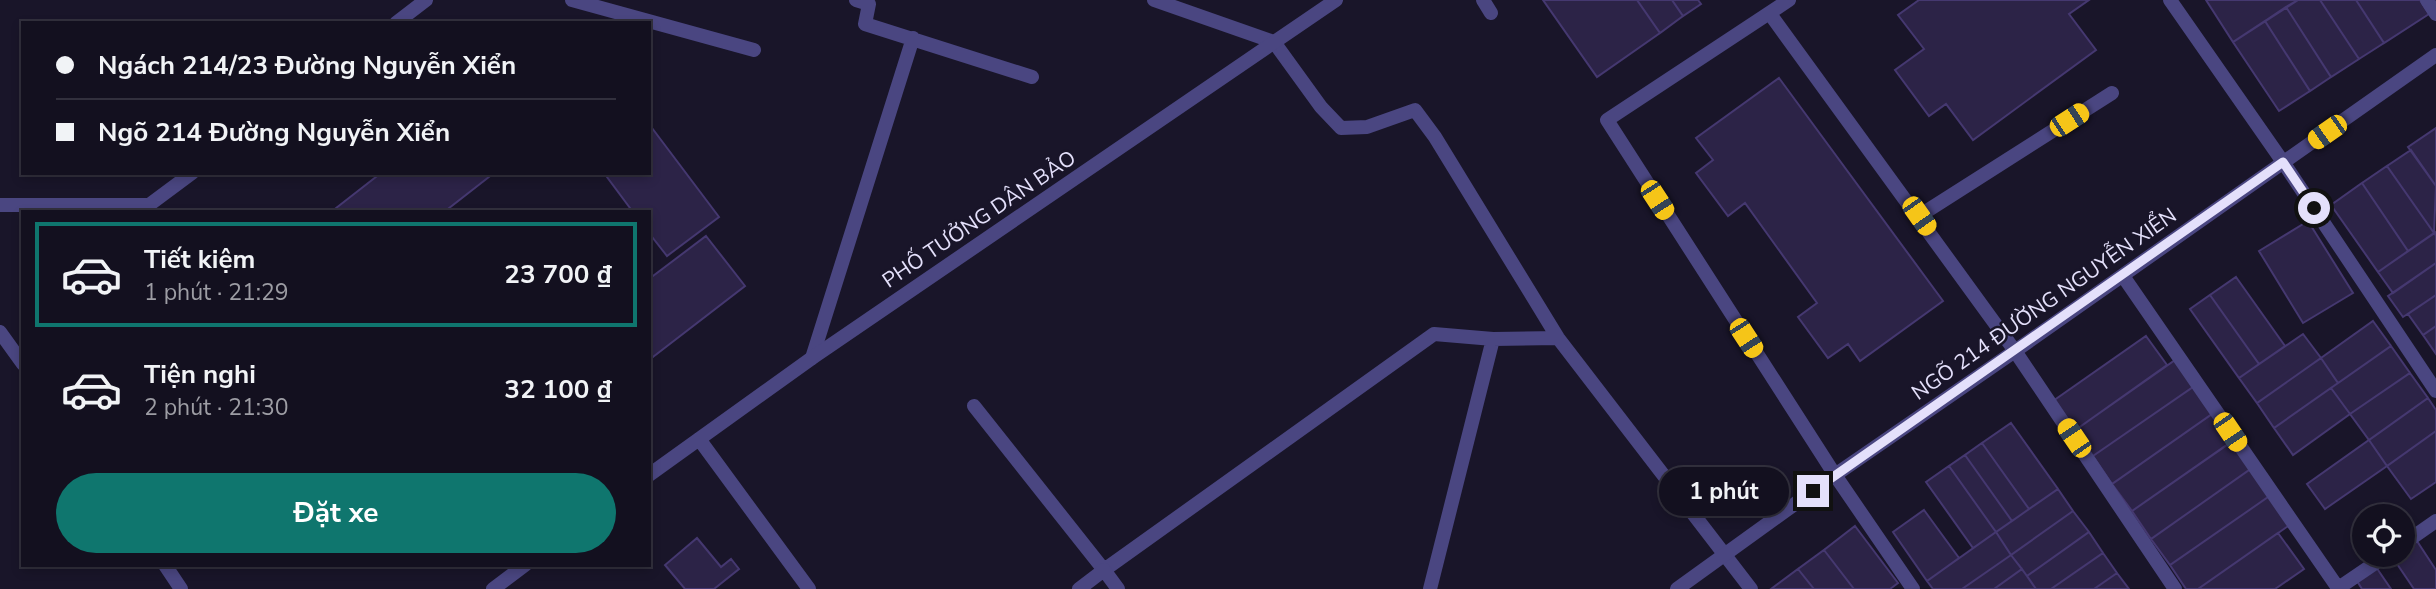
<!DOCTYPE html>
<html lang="vi">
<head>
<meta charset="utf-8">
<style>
	:root { --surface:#13101f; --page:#1c1928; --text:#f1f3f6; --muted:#9d9da4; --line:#32303d; --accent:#0f766e }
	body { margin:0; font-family:"Nunito Sans",sans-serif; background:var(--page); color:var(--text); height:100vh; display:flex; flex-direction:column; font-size:26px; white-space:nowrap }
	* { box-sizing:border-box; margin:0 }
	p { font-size:23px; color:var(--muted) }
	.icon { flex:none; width:38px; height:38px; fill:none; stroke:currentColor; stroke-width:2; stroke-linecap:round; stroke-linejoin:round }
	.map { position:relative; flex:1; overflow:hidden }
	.side { position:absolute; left:21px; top:210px; width:630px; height:357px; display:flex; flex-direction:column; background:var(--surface); border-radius:0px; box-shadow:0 4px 10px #0003,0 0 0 2px var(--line) }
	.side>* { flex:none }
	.guide { position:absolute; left:21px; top:21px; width:630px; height:154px; border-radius:0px; box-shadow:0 4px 10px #0003,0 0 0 2px var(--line); display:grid; align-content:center; height:154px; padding:0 35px; background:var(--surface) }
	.fabs { position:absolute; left:2352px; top:504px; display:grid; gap:14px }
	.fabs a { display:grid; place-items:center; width:63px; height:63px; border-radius:50%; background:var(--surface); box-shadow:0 4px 10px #0003,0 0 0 2px var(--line); font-size:35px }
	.end { position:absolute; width:32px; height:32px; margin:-16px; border:9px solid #e4e0fb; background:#111; box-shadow:0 0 0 4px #111 }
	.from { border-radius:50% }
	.bubble { position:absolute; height:49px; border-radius:24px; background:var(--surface); box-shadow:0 4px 10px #0003,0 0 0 2px var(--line); font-size:23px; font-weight:700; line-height:49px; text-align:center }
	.car { position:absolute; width:21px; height:42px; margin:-21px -10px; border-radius:9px; box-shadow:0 0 5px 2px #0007; background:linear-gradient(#f5c518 24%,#345 0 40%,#f5c518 0 76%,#345 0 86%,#f5c518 0) }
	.guide b { display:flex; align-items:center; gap:24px; height:66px; font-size:26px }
	.guide b+b { border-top:2px solid var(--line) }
	.guide i { width:18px; height:18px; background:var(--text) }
	ul { padding:12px 0 0; list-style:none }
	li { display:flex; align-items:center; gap:21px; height:105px; margin:0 14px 10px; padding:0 21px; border:4px solid transparent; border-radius:0px }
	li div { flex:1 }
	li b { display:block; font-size:26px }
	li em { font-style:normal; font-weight:700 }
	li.on { border-color:var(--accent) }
	li>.icon { width:63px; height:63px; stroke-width:1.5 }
	.primary-button { display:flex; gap:14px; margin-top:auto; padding:14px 35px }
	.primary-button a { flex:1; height:80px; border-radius:42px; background:var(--accent); color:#fff; font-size:28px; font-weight:700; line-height:80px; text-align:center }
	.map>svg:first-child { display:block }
	.building { fill:#2c2347; stroke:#453870; stroke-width:2 }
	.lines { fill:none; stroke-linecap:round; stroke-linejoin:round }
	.lane { stroke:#4a4681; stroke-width:14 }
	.street { stroke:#4a4681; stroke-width:14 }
	.route { stroke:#e4e0fb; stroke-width:9 }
	.labels { text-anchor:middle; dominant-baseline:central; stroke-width:5; stroke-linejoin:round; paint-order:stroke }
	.street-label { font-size:21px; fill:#e4e0fb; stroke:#191529 }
</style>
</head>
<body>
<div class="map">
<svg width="2436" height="589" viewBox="0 0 2436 589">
	<rect width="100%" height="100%" fill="#191529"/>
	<!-- building -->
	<path class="building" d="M 1543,0 L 1637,0 L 1660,33 L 1597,77 Z
		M 1637,0 L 1672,0 L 1683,16 L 1660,33 Z
		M 1672,0 L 1698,0 L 1701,4 L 1683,16 Z
		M 1919,0 L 2089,0 L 2069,14 L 2096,50 L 1973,140 L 1946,104 L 1929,116 L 1895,70 L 1924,49 L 1898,15 Z
		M 2206,0 L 2298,0 L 2233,42 Z
		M 2298,0 L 2320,0 L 2359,59 L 2331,77 L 2286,7 Z
		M 2320,0 L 2356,0 L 2384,43 L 2359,59 Z
		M 2356,0 L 2420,0 L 2429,14 L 2384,43 Z
		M 2286,7 L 2331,77 L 2310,91 L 2265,21 Z
		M 2265,21 L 2310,91 L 2279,111 L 2233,42 Z
		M 1779,78 L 1943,301 L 1860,361 L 1848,344 L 1828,358 L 1798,317 L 1817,303 L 1745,203 L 1728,216 L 1696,173 L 1713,160 L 1696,138 Z
		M 649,124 L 719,217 L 667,256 L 649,233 L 649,212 L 633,212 L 604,173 L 649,173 Z
		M 2436,128 L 2436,186 L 2408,147 Z
		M 2411,150 L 2436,186 L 2434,233 L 2387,166 Z
		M 2387,166 L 2434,233 L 2408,251 L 2362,183 Z
		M 381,173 L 494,173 L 444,212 L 331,212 Z
		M 2362,183 L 2408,251 L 2378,272 L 2331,205 Z
		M 2308,221 L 2353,293 L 2303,323 L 2259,251 Z
		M 2436,232 L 2436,263 L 2393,293 L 2378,272 Z
		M 706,236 L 745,286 L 649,360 L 649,279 Z
		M 2436,263 L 2436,295 L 2403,317 L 2388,296 Z
		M 2236,277 L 2285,346 L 2259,364 L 2210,295 Z
		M 2210,295 L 2259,364 L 2239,378 L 2190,309 Z
		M 2436,295 L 2436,326 L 2423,335 L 2408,314 Z
		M 2373,321 L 2391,346 L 2338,383 L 2321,358 Z
		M 2436,326 L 2436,354 L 2423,335 Z
		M 2303,334 L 2321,358 L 2257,403 L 2239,378 Z
		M 2146,336 L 2167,365 L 2074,431 L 2053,401 Z
		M 2391,346 L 2410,373 L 2350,414 L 2331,388 Z
		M 2178,358 L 2196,385 L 2093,456 L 2074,431 Z
		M 2321,358 L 2338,383 L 2274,428 L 2257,403 Z
		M 2410,373 L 2428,398 L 2369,440 L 2350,414 Z
		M 2196,385 L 2215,412 L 2112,484 L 2093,456 Z
		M 2331,388 L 2350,414 L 2293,455 L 2274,428 Z
		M 2428,398 L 2436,410 L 2436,431 L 2387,466 L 2369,440 Z
		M 2215,412 L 2235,439 L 2132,511 L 2112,484 Z
		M 2011,423 L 2058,489 L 2029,509 L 1982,443 Z
		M 2436,431 L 2436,482 L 2411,499 L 2387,466 Z
		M 2369,440 L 2387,466 L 2325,509 L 2307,484 Z
		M 2233,441 L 2252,468 L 2151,539 L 2132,511 Z
		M 1982,443 L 2029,509 L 2012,521 L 1965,455 Z
		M 1965,455 L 2012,521 L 1996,532 L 1949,466 Z
		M 1949,466 L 1996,532 L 1973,548 L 1926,482 Z
		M 2252,468 L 2271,495 L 2170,565 L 2151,539 Z
		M 2058,489 L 2073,511 L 2011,555 L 1996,532 Z
		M 2271,495 L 2291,524 L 2198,589 L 2186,589 L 2170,565 Z
		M 1924,510 L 1959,558 L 1927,581 L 1893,532 Z
		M 2073,511 L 2089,532 L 2027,576 L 2011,555 Z
		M 1855,526 L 1898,583 L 1890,589 L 1854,589 L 1824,550 Z
		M 1996,532 L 2011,555 L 1962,589 L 1933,589 L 1927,581 Z
		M 2089,532 L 2103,553 L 2051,589 L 2036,589 L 2027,576 Z
		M 2278,533 L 2304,569 L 2275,589 L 2198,589 Z
		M 697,538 L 721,567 L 731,559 L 739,569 L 714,589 L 685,589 L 665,565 Z
		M 2415,538 L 2436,570 L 2436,589 L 2414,589 L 2391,555 L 2403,555 L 2403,547 Z
		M 1824,550 L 1854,589 L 1814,589 L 1798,569 Z
		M 2103,553 L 2117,573 L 2094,589 L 2051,589 Z
		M 2011,555 L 2022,569 L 1994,589 L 1962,589 Z
		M 2376,567 L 2391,589 L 2362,589 L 2357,581 Z
		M 1798,569 L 1814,589 L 1771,589 Z
		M 2022,569 L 2036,589 L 1994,589 Z
		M 2117,573 L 2129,589 L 2094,589 Z"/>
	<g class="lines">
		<!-- lane -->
		<path class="lane" d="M 572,0 L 754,50
			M 856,0 L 869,4 L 865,24 L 1032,77
			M 1154,0 L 1274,42 L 1321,107 L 1341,128 L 1367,127 L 1415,110 L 1435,137 L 1558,338 L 1751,589
			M 1483,0 L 1491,13
			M 1789,0 L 1607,120 L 1835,475 L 1913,589
			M 2170,0 L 2283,162 L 2436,391
			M 1770,14 L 2015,351 L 2175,589
			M 396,23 L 426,0
			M 0,205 L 149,205 L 192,173
			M 1919,216 L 2112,93
			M 2123,276 L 2338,588
			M 812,358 L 913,38
			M 974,406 L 1104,570 L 1434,334 L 1493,339 L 1558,338
			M 2403,544 L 2436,521
			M 1430,589 L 1493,339
			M 2337,589 L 2387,555"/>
		<!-- street -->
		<path class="street" d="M 2427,0 L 2436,14
			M 0,332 L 23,364
			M 699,439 L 809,589
			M 649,475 L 812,358 L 1336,0
			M 165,565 L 181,589
			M 493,589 L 525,565
			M 1079,589 L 1104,570 L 1118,589
			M 1677,589 L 1835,475 L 2015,351 L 2436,55"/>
	</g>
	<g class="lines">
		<!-- route -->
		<path class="route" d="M 1813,491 L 2283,162 L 2314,208"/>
	</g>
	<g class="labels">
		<!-- street labels -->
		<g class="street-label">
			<text transform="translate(979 219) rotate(-34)">PHỐ TƯỞNG DÂN BẢO</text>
			<text transform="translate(2044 304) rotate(-35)">NGÕ 214 ĐƯỜNG NGUYỄN XIỂN</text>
		</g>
	</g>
</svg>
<div class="fabs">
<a><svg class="icon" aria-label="locate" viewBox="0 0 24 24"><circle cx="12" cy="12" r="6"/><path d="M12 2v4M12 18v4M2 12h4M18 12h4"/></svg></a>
</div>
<i class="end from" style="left:2314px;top:208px"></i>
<i class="end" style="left:1813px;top:491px"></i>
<div class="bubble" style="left:1659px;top:467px;width:130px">1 phút</div>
<i class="car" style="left:2069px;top:120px;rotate:57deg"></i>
<i class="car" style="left:2327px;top:132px;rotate:235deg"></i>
<i class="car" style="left:1657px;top:200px;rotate:147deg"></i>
<i class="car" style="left:1919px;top:216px;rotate:145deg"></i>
<i class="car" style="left:1746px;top:338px;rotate:147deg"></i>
<i class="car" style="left:2230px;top:432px;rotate:146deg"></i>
<i class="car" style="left:2074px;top:438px;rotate:326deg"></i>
<div class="guide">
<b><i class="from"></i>Ngách 214/23 Đường Nguyễn Xiển</b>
<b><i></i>Ngõ 214 Đường Nguyễn Xiển</b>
</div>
<section class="side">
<ul>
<li class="on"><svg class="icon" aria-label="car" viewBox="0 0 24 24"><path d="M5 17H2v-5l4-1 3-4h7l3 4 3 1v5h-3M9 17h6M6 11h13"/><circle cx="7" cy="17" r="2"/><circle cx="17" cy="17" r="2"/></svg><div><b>Tiết kiệm</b><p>1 phút · 21:29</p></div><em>23 700 ₫</em></li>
<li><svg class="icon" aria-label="car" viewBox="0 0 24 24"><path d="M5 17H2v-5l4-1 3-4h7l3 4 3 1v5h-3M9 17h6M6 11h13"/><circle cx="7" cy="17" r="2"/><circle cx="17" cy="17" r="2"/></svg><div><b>Tiện nghi</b><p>2 phút · 21:30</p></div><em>32 100 ₫</em></li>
</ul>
<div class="primary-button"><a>Đặt xe</a></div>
</section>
</div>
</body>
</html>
